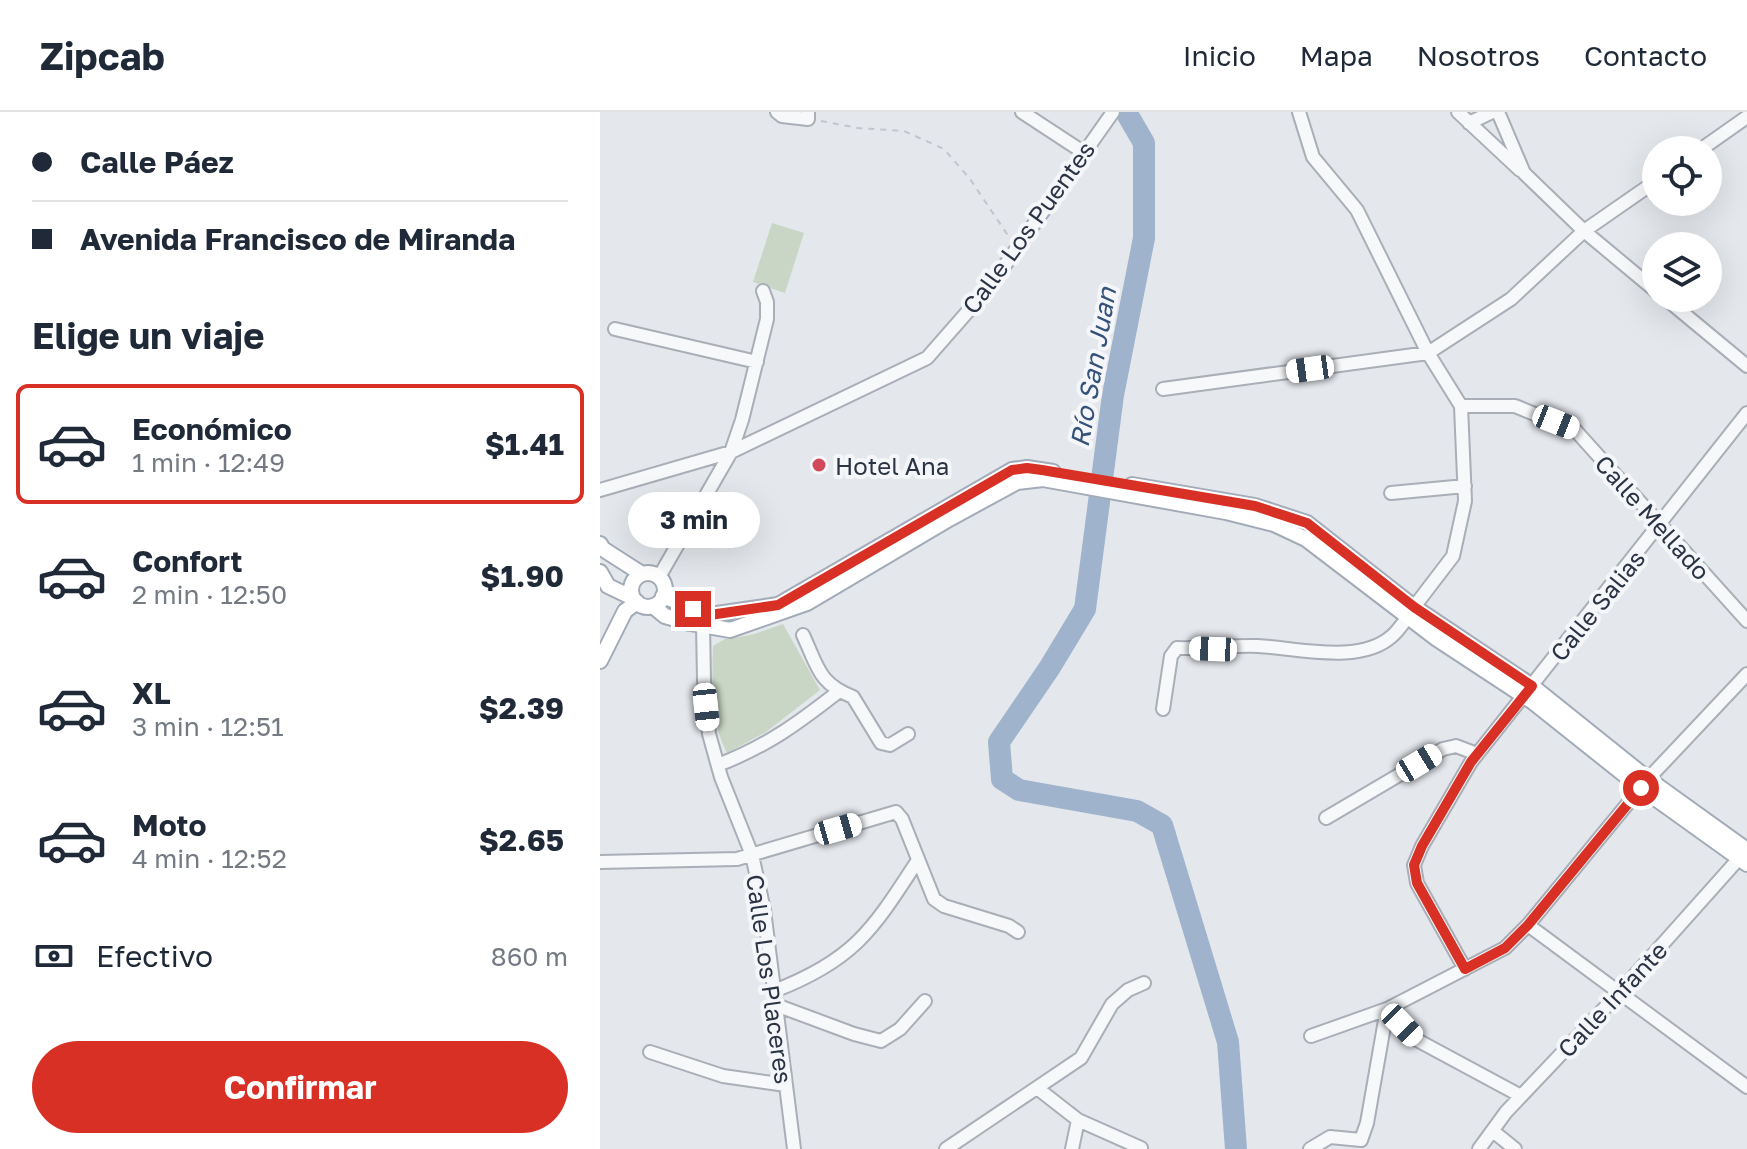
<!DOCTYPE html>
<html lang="es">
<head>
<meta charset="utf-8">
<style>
	:root { --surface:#fff; --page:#f2f2f3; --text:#1f2937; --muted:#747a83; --line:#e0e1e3; --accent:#d93025 }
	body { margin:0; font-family:"Golos Text",sans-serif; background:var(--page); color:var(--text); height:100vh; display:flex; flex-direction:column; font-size:30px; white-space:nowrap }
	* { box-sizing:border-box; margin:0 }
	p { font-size:26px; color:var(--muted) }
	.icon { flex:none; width:44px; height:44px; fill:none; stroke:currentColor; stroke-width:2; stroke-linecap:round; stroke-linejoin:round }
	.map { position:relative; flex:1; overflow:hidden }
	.side { display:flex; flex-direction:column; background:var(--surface); width:600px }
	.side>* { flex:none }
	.top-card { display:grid; align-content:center; height:176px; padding:0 32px; background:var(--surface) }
	.fabs { position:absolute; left:1042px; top:24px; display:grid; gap:16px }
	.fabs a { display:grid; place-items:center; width:80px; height:80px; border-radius:50%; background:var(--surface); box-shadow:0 8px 32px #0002; font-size:40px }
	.end { position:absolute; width:36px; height:36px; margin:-18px; border:10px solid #d93025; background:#fff; box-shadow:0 0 0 4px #fff }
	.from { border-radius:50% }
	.bubble { position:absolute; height:56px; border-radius:28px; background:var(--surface); box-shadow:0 8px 32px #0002; font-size:26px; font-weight:700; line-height:56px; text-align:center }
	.car { position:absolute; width:24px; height:48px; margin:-24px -12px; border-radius:10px; box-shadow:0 0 6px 2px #0007; background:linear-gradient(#fff 24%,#345 0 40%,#fff 0 76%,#345 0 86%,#fff 0) }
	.top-card b { display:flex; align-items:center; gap:28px; height:76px; font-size:30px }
	.top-card b+b { border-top:2px solid var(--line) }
	.top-card i { width:20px; height:20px; background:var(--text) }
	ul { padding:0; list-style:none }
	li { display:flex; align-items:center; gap:24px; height:120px; margin:0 16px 12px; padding:0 16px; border:4px solid transparent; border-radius:12px }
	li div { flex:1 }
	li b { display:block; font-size:30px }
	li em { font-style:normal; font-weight:700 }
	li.selected { border-color:var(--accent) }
	li>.icon { width:72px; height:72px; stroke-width:1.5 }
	h2 { padding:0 32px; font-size:36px; line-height:96px }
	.pay { display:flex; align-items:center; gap:20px; height:88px; padding:0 32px; font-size:30px }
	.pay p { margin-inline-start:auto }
	.primary-button { display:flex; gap:16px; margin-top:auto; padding:16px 32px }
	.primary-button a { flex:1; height:92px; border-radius:48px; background:var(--accent); color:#fff; font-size:32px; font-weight:700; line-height:92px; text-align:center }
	header { display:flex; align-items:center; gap:48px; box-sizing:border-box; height:112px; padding:0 40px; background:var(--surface); border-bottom:2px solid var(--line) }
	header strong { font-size:38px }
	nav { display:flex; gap:44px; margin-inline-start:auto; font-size:28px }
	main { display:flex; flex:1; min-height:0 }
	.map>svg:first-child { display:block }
	.green { fill:#c9d6c5 }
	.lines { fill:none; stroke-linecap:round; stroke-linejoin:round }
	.river { stroke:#9fb4cc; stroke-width:22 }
	.minor-casing { stroke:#a9aeb7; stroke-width:16 }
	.major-casing { stroke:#a3abb8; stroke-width:18 }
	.path { stroke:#c2c5cb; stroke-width:2; stroke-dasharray:6 6; stroke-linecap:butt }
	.minor { stroke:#f7f8fa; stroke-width:12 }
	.major { stroke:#fff; stroke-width:14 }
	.route { stroke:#d93025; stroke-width:10 }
	.poi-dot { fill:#d1495b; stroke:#f4f6f9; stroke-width:3 }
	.labels { text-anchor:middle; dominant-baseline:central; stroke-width:8; stroke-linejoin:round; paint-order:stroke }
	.street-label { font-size:24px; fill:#2b3445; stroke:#f4f6f9 }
	.poi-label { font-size:24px; fill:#2b3445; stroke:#f4f6f9; text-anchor:start }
	.water-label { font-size:26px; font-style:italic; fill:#34527a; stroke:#f4f6f9 }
</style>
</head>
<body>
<header>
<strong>Zipcab</strong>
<nav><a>Inicio</a><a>Mapa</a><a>Nosotros</a><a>Contacto</a></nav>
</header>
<main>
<section class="side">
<div class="top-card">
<b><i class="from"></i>Calle Páez</b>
<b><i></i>Avenida Francisco de Miranda</b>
</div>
<h2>Elige un viaje</h2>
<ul>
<li class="selected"><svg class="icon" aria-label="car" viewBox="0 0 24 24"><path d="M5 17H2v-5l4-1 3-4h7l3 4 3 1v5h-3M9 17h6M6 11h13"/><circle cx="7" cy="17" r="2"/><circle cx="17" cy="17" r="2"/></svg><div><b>Económico</b><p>1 min · 12:49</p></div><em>$1.41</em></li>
<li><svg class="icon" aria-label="car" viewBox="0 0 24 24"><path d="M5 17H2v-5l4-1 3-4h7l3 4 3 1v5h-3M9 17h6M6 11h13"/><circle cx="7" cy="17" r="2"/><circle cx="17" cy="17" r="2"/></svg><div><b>Confort</b><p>2 min · 12:50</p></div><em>$1.90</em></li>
<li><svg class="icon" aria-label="car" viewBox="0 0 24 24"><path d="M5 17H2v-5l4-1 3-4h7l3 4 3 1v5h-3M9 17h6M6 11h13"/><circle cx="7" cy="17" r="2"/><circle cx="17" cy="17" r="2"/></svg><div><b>XL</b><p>3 min · 12:51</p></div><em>$2.39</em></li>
<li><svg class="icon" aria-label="car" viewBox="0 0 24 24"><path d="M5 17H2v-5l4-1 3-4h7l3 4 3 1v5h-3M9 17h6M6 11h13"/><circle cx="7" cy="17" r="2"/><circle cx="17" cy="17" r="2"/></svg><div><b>Moto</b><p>4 min · 12:52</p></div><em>$2.65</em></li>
</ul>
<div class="pay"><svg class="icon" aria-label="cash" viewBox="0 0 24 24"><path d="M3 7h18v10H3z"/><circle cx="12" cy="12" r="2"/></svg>Efectivo<p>860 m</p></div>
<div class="primary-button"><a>Confirmar</a></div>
</section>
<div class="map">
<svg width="1147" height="1037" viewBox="0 0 1147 1037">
	<rect width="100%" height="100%" fill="#e4e7ec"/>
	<!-- green -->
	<path class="green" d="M 172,111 L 204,121 L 185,181 L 153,170 Z
		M 183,512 L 220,578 L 166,620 L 127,641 C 110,609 112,570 113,534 L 125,527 L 151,523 Z"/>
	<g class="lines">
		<!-- river -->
		<path class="river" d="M 526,0 L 544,31 L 544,126 L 513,283 L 485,497 L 450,555 L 399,630 L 402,667 L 419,678 L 537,699 L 562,713 L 628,930 L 636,1037"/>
		<!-- minor casing -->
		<g class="minor-casing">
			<path id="minor" d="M 177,0 L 182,4 L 208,7 L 208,0
				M 422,0 L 483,40
				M 699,0 L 713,45 L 757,98 L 828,241 L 861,294 L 865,389 L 853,444 L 814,495
				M 858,0 L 920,58
				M 898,0 L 924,61 L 984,119 L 1056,179
				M 869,11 L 892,0
				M 1100,38 L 1147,5
				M 1065,186 L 1147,254
				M 15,217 L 157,250
				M 563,277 L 828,241 L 911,187 L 984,119 L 1056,69
				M 861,294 L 915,294 L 976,319 L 1147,509
				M 0,378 L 131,340 L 327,246 L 391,173 L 513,0
				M 791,381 L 865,374
				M 59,465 L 131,340 L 142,308 L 167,207 L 167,190 L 163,179
				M 103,513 L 104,568 L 109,622 L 121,665 L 152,743 L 164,798 L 194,1037
				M 203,523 C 218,555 218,571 253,585 L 281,631 L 290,633 L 308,622
				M 563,597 L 571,544 L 577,536 C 604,537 632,533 658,534 C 697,536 760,553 792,524 C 798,519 803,511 808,505
				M 118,653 C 167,634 197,612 238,580
				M 726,706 L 843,637 L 856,634 L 877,642
				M 0,750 L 137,747 L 296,700 L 302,707 L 334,787 L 344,794 L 409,814 L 418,820
				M 928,813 L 1147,975
				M 865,857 L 817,771 L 814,753 L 822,734 L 871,650 L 1147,301
				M 174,879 C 255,848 273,817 318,748
				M 176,893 L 254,922 L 281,929 L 300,917 L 325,889
				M 711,924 L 787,897 L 817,928 L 921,984
				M 50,940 L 123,964 L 186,973
				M 437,976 L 478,1008 L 541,1036
				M 894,1020 L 915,1037
				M 346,1037 L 481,946 L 512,892 L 528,878 L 544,871
				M 472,1037 L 478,1008
				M 710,1037 L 730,1025 L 761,1028 L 767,1011 L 787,897 L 905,836 L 928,813 L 1048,667 L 1147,562
				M 879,1037 L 906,1000 L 1018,882 L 1143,742"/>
		</g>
		<!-- major casing -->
		<g class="major-casing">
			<path id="major" d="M 532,373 L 655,394 L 707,411 L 814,495 L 932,574 L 1048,667 L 1147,738
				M 0,432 L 3,437 L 42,462
				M 0,460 L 8,474 L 33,486
				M31 478a17 17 0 1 1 34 0a17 17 0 1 1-34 0Z
				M 63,484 L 110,503 L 178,493 L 412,358 L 427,356 L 453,360
				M 53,494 L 65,504 L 90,511 L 130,518 L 207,491 L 349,407 L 417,370 L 443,367 L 626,400 L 674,412 L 706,427 L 837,527 L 933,590 L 1041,676 L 1147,752
				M 0,549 L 25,499 L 37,490"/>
		</g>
		<!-- path -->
		<path class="path" d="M 221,9 L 258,16 L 304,19 L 344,37 L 370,67 L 409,125"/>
		<!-- minor -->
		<use href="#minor" class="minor"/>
		<!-- major -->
		<use href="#major" class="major"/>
	</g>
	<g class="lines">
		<!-- route -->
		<path class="route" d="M 93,497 L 110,503 L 178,493 L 412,358 L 427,356 L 442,358 L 655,394 L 707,411 L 814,495 L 932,574 L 871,650 L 822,734 L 814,753 L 817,771 L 865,857 L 905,836 L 928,813 L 1041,676"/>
	</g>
	<!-- markers -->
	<circle class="poi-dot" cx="219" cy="353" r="8"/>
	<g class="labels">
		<!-- street labels -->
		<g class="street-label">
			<text transform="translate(428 115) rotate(-54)">Calle Los Puentes</text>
			<text transform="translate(1053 405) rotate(48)">Calle Mellado</text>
			<text transform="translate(997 493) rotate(-51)">Calle Salias</text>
			<text transform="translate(170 867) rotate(82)">Calle Los Placeres</text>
			<text transform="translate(1012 887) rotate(-47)">Calle Infante</text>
		</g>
		<!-- poi labels -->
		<g class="poi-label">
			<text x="235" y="353">Hotel Ana</text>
		</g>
		<!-- water labels -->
		<g class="water-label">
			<text transform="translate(493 255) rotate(-80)">Río San Juan</text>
		</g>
	</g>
</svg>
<div class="fabs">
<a><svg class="icon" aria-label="locate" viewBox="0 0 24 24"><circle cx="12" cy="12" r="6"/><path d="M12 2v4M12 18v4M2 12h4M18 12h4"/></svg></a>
<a><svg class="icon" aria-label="layers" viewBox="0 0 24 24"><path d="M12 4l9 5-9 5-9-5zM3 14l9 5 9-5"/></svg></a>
</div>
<i class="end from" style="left:1041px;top:676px"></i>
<i class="end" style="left:93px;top:497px"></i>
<div class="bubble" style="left:28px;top:380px;width:132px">3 min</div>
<i class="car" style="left:710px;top:257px;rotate:262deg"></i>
<i class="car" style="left:956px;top:310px;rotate:112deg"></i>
<i class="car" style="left:613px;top:537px;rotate:272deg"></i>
<i class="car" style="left:106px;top:595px;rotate:174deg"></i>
<i class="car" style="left:819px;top:651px;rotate:59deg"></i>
<i class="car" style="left:238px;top:717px;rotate:74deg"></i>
<i class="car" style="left:802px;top:913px;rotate:136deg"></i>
</div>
</main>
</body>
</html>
